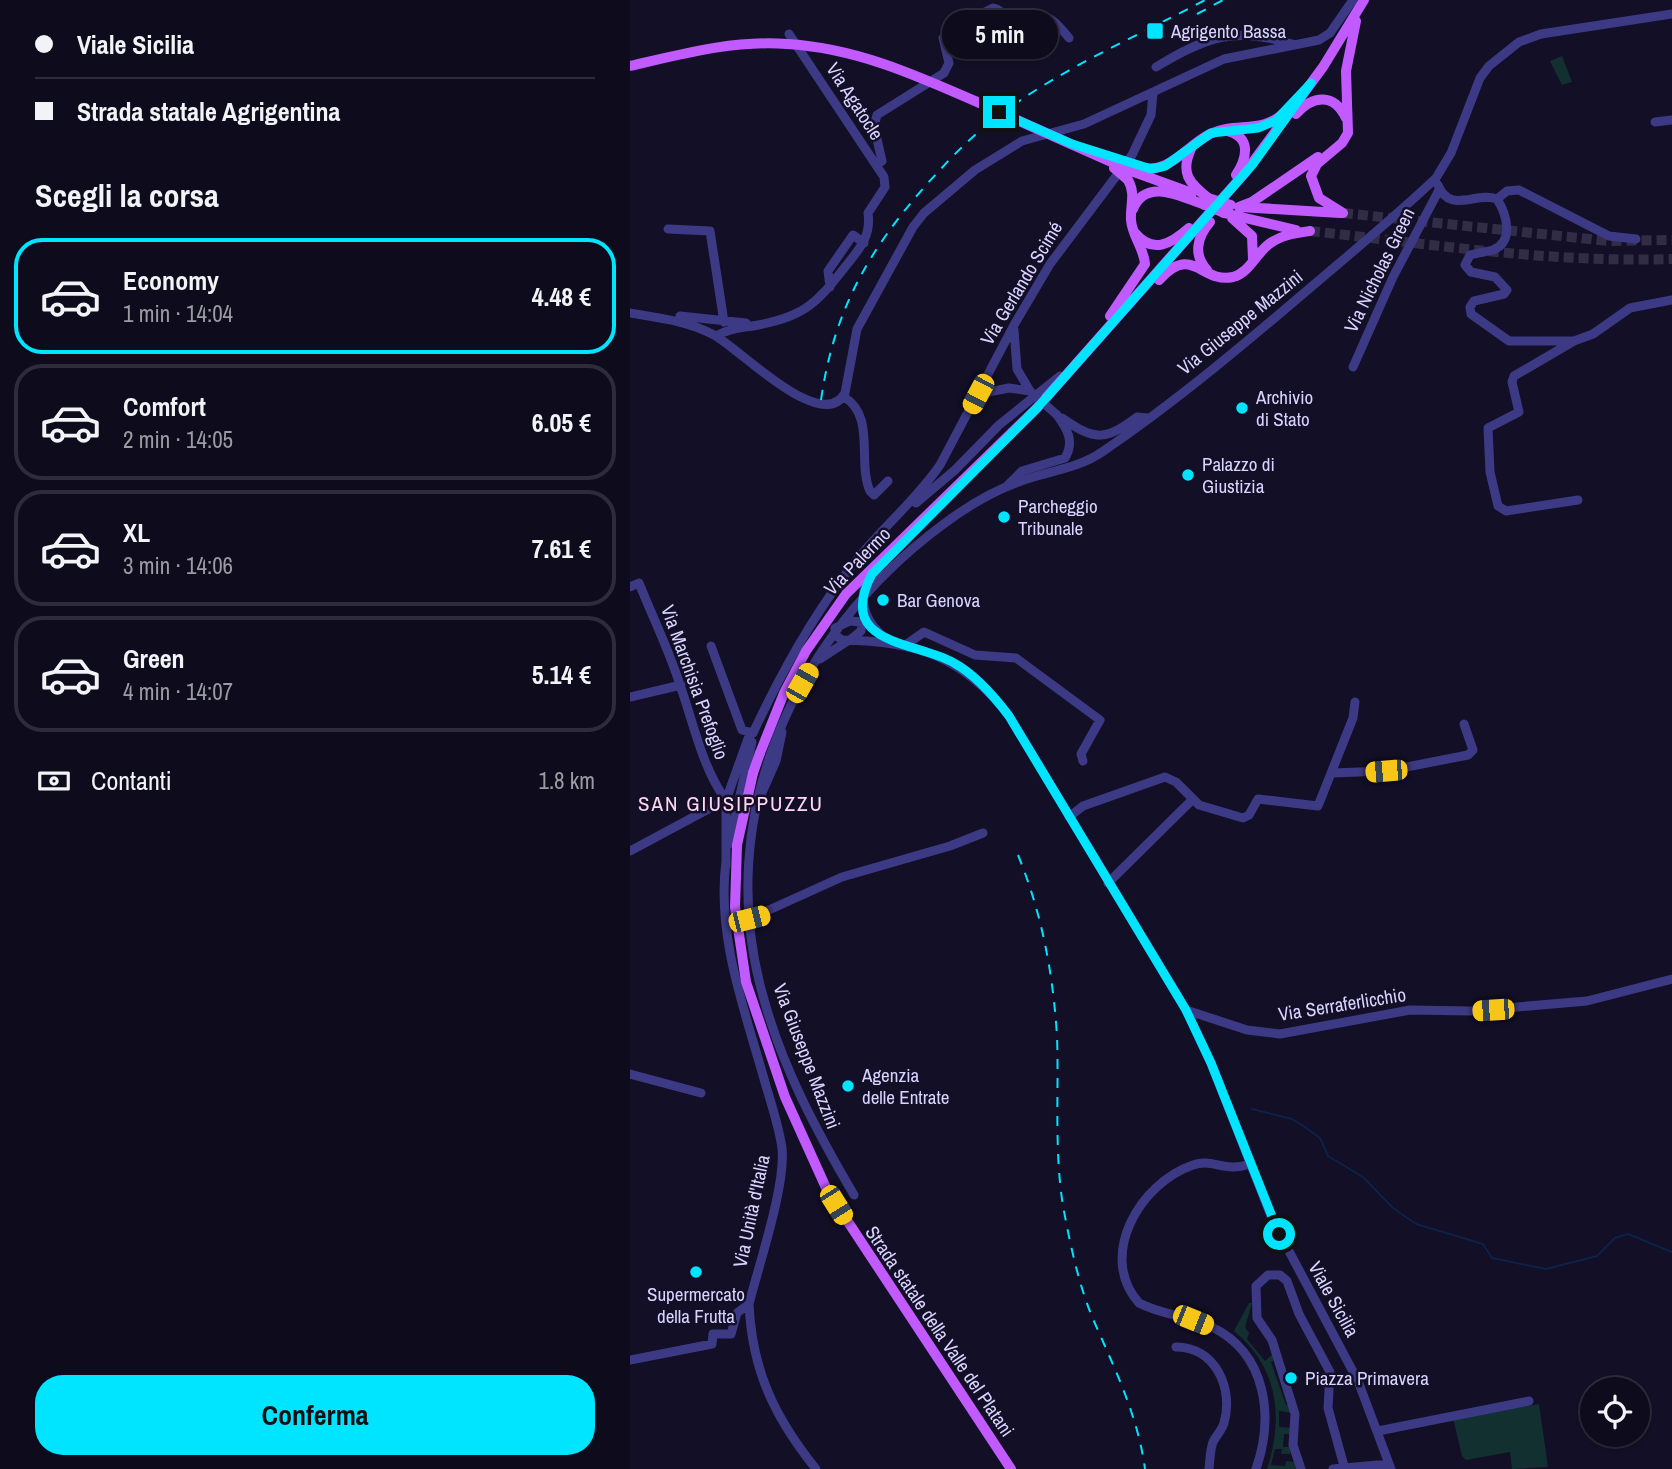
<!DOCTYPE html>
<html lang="it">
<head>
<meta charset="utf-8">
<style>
	:root { --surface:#0e0b1c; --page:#171425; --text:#f1f3f6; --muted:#9b9ba3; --line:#2e2b3b; --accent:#00e5ff }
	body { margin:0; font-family:"Archivo Narrow",sans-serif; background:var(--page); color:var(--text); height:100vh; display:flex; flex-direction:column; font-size:26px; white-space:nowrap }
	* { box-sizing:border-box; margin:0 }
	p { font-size:23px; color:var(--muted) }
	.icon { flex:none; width:38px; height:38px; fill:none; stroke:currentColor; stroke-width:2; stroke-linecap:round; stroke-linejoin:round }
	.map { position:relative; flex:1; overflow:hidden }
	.drawer { display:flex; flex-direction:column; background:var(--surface); width:630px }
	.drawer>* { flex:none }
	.banner { display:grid; align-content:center; height:154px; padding:0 35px; background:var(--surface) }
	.tools { position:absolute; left:950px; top:1377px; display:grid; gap:14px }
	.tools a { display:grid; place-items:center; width:70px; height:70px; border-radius:50%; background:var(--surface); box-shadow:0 2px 5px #0004,0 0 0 2px var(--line); font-size:35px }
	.end { position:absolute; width:32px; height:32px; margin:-16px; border:9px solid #00e5ff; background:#111; box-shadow:0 0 0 4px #111 }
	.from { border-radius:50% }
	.bubble { position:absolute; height:49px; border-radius:24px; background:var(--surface); box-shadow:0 2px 5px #0004,0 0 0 2px var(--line); font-size:23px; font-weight:800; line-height:49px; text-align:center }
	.car { position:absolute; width:21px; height:42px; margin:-21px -10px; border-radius:9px; box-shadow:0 0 5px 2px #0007; background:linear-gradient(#f5c518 24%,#345 0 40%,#f5c518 0 76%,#345 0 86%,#f5c518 0) }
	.banner b { display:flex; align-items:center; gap:24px; height:66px; font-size:26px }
	.banner b+b { border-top:2px solid var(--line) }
	.banner i { width:18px; height:18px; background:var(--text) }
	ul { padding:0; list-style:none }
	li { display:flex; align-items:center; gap:21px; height:116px; margin:0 14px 10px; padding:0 21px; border:4px solid var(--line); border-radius:28px }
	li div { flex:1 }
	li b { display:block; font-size:26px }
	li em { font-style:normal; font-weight:800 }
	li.selected { border-color:var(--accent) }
	li>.icon { width:63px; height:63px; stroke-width:1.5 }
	h2 { padding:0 35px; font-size:32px; line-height:84px }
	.pay { display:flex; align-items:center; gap:18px; height:77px; padding:0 35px; font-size:26px }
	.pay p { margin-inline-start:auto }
	.action { display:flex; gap:14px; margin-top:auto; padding:14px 35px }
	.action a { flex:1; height:80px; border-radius:28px; background:var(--accent); color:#111; font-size:28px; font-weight:800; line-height:80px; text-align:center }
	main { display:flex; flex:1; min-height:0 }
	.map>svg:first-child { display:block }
	.green { fill:#12302f }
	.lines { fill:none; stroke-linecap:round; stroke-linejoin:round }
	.stream { stroke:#0c2248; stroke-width:2 }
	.major-tunnel { stroke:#312d47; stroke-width:10; stroke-dasharray:10 5; stroke-linecap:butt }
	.minor { stroke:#3d3a85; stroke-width:9 }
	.major { stroke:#c25bff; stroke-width:10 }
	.rail { stroke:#00e5ff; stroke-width:2; stroke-dasharray:10 9; stroke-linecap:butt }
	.minor-bridge { stroke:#3d3a85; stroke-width:9 }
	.major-bridge { stroke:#c25bff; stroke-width:10 }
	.route { stroke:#00e5ff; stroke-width:9 }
	.poi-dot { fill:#00e5ff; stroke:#130f26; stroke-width:2.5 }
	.labels { text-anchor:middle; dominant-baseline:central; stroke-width:5; stroke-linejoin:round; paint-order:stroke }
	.poi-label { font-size:19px; fill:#d9d4ff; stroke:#130f26; text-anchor:start }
	.street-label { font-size:19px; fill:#d9d4ff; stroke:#130f26 }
	.neighbourhood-label { font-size:21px; letter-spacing:2px; fill:#ffd6f0; stroke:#130f26 }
</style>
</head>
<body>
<main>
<section class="drawer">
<div class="banner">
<b><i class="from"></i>Viale Sicilia</b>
<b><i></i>Strada statale Agrigentina</b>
</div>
<h2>Scegli la corsa</h2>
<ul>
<li class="selected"><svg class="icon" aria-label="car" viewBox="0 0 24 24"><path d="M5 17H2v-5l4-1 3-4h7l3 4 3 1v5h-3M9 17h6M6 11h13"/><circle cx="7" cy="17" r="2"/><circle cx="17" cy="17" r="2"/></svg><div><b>Economy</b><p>1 min · 14:04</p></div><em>4.48 €</em></li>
<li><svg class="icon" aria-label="car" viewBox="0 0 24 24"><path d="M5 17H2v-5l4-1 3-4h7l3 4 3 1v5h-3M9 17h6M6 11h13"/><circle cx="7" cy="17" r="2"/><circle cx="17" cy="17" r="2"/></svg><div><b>Comfort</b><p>2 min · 14:05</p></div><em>6.05 €</em></li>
<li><svg class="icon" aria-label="car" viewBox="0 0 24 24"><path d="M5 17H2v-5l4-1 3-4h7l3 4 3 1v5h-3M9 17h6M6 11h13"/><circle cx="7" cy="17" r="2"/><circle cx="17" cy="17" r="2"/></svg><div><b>XL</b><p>3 min · 14:06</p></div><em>7.61 €</em></li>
<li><svg class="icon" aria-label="car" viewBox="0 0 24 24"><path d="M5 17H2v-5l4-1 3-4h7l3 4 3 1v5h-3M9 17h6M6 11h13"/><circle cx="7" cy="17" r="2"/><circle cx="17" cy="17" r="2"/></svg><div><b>Green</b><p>4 min · 14:07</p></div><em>5.14 €</em></li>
</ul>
<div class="pay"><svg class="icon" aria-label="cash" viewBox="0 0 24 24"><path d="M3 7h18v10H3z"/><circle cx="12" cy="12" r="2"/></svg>Contanti<p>1.8 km</p></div>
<div class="action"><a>Conferma</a></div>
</section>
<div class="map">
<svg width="1042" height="1469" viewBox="0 0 1042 1469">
	<rect width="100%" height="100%" fill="#130f26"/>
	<!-- green -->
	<path class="green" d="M 932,56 L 942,82 L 932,85 L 920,61 Z
		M 619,1303 L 622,1303 L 615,1327 L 619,1333 L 617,1339 L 635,1361 L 644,1353 L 646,1359 L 641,1362 L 656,1405 L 660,1405 L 663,1413 L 649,1411 L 649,1427 L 663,1428 L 662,1434 L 654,1434 L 653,1447 L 660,1447 L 660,1454 L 651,1454 L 652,1449 L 645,1449 L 641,1465 L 655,1466 L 656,1461 L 664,1462 L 666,1469 L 637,1469 C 654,1417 648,1367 604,1331 Z
		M 909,1404 L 918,1467 L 882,1469 L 880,1452 L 836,1460 L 832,1456 L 823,1418 Z"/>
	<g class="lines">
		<!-- stream -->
		<path class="stream" d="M 622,1109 L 662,1119 L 672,1125 L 690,1138 L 698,1156 L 733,1177 L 763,1208 L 786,1224 L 853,1244 L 862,1258 L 916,1269 L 967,1256 L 985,1238 L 998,1234 L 1042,1252"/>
		<!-- major-tunnel -->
		<path class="major-tunnel" d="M 713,213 L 978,241 L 1042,240
			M 680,231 C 800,244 921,263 1042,259"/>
		<!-- minor -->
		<path class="minor" d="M 526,67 C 575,37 605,26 662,44
			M 1025,122 L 1042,120
			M 246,165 L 252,161 L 244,126 L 247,115 L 314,73 L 319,63 L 313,38 L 321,29 L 363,8 C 375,10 376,23 387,26 C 419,23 411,4 439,38
			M 808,185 C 820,215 846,191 867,199
			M 867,199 C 876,213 885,241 863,250 C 855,252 847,253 840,255 L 835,265 L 841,272 L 865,277 L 877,290 L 874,294 L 844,301 L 840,307 L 841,314 L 879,341 L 944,341 L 884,376 L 882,382 L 889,412 L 858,428 L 860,472 L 868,506 L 876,511 L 948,500
			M 867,199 L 877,191 L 889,190 L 979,236 L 1006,239
			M 38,229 L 80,231 L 94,322
			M 200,287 L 198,271 L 223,235 L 234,243
			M 0,313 C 29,318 58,321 84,335 C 110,349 192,435 215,393 L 227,329 L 283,227 L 294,213 L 345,170 L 392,141 L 454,124 L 594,59 L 689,40 L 700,33 L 723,0
			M 50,316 L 116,323
			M 384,330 L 387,369 L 400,391
			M 86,336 C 99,328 113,328 128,325 C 178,316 189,300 219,262 C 232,246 241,234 238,213 L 255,187 L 254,177 L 159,34
			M 944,341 L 963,334 L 1000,308 L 1042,300
			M 723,367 L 763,277 L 809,190
			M 348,394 L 379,388 L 400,391
			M 214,397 C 246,416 227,462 240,491 L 244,495 L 258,481
			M 432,418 C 465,441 475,441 507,417 L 518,418
			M 377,486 L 392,471 L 435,458 C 445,441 437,429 427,415
			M 286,503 L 325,470 L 369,425 L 430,376
			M 247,570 C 221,594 235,625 261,642
			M 0,587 L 9,583 C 23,618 40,652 51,688 C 65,728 72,767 97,802
			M 220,640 L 231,631 L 232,622 L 220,621 L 205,628 L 205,635 L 212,640 C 286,641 333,656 379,716 L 556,1010 L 581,1063 L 643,1221 L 728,1381 L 761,1469
			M 81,646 L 112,730 L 123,733
			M 274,646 L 294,632 L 345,655 L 386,658 L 470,720 L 451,754 L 453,761
			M 190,659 L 219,640
			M 0,697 L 51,685
			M 702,773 L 756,771 L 838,755 L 843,750 L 834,724
			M 131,795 L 146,761 L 152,732
			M 439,817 L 453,806 L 535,777 L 546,782 L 569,805 L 613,818 L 619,815 L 628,799 L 688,806 L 723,718 L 725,702
			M 99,844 L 122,742
			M 0,851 L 97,799
			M 96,861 C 86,938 116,1013 136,1086 C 142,1106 149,1127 152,1148 C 156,1185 129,1264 119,1304 C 122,1371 145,1418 186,1469
			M 96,866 L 96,800 L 119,736 L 123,733 C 151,673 183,614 225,562 C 252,528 286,500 310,465 L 384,325 L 420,264 L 502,155 L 521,115 L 523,93
			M 478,883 L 562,800
			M 119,919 L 212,877 L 320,846 L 353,833
			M 556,1010 L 617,1030 L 650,1034 L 780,1010 L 840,1011 L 957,1001 L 1042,979
			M 0,1074 L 71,1093
			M 620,1164 C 594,1173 583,1158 563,1165 C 510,1183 467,1256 509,1303 C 532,1315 558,1316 582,1327 C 637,1354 644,1417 626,1469
			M 224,1195 C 187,1132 152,1067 133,996 C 82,815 165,635 311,526 C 336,507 364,490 394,480 C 420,471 449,468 472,452 C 547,401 618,341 687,282 C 727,248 768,214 806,178 L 821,153 L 850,78 L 859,66 L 889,42 L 911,34 L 1042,14
			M 546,1347 C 585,1347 604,1388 594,1423 C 592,1430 586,1436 583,1442 C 580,1450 580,1460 579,1469
			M 0,1360 L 82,1344 L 83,1334 L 101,1334 L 107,1313 L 119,1304
			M 748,1431 L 899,1401
			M 671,1469 L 663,1445 L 665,1414 L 642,1340 L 627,1318 L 626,1286 L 638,1275 L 650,1275 L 657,1281 L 669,1314 L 700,1372 L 698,1408 L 714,1466
			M 703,1469 L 759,1464"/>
		<!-- major -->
		<path class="major" d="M 666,114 C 683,95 704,93 716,118
			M 597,131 C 622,137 617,158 606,175
			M 561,149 C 550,173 559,183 578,198
			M 509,167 C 538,176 556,146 580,134 C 606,121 633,135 656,111
			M 504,172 L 562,193
			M 609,207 L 622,202 L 688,157
			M 611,207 L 710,213
			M 503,209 C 516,177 552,197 575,205
			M 594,213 L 666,230
			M 713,213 L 689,198 L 681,176 L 687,164 L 712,143 L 718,133 L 716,71 L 726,21
			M 602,218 L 622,236 L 623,259
			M 505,233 C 523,255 542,243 559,228
			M 577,270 C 563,255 567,237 580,222
			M 529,280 C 563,243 571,284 603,277 C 619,273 626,254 639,244 C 651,235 666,233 680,231
			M 480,316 L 515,264 C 514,248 502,236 501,220 C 500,205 506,194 498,180
			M 130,753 L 154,693 L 176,651 L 216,594 L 407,408 L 614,174 L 693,67 L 734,0
			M 123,773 L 107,845 L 105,907 L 116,982 L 155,1097 L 197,1190 L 381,1469"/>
		<!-- rail -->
		<path class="rail" d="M 567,14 L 593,0
			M 191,400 C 204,310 238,251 297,184 C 317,162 337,140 362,121 C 425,71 504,38 575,0
			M 388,855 C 412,914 423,973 427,1036 C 429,1092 424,1149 433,1206 C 440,1243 448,1283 463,1319 C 484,1367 508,1416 515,1469"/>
		<!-- minor-bridge -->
		<path class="minor-bridge" d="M 400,391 L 427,415"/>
		<!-- major-bridge -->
		<path class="major-bridge" d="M 0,66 C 52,54 103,40 157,44 C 228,48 290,77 354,105 C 404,128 454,150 504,172
			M 484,168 L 498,180
			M 578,198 L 601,205
			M 575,205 L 594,213
			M 123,773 L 130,753"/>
	</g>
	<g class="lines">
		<!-- route -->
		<path class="route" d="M 369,112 L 442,144 L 521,169 L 535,166 L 581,133 L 628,128 L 645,121 L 681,83 L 623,164 L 407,408 L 242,574 C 204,646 287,641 324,663 C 346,675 364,696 379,716 L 556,1010 L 581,1063 L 649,1234"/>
	</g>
	<!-- markers -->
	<g class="poi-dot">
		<rect x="516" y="22" width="18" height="18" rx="3.5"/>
		<circle cx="612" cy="408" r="7"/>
		<circle cx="558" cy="475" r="7"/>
		<circle cx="374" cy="517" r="7"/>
		<circle cx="253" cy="600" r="7"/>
		<circle cx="218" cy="1086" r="7"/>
		<circle cx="66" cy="1272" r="7"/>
		<circle cx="661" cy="1378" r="7"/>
	</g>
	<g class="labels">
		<!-- poi labels -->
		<g class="poi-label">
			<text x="541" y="31">Agrigento Bassa</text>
			<text x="626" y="397">Archivio<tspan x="626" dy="22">di Stato</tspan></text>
			<text x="572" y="464">Palazzo di<tspan x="572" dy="22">Giustizia</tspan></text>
			<text x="388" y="506">Parcheggio<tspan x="388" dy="22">Tribunale</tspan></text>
			<text x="267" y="600">Bar Genova</text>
			<text x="232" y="1075">Agenzia<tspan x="232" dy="22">delle Entrate</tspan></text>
			<text x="66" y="1294" text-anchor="middle">Supermercato<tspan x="66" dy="22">della Frutta</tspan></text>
			<text x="675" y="1378">Piazza Primavera</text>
		</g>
		<!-- street labels -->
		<g class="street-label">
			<text transform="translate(225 101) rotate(57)">Via Agatocle</text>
			<text transform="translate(749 270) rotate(-64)">Via Nicholas Green</text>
			<text transform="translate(391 283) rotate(-59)">Via Gerlando Scimé</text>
			<text transform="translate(610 322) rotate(-39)">Via Giuseppe Mazzini</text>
			<text transform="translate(227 561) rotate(-46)">Via Palermo</text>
			<text transform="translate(65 682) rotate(70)">Via Marchisia Prefoglio</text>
			<text transform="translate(712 1004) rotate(-9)">Via Serraferlicchio</text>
			<text transform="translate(177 1056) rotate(69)">Via Giuseppe Mazzini</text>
			<text transform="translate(121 1211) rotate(-78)">Via Unità d'Italia</text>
			<text transform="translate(704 1299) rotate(61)">Viale Sicilia</text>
			<text transform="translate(310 1331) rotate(56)">Strada statale della Valle del Platani</text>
		</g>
		<!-- neighbourhood labels -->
		<g class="neighbourhood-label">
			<text x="101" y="803">SAN GIUSIPPUZZU</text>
		</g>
	</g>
</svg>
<div class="tools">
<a><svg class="icon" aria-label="locate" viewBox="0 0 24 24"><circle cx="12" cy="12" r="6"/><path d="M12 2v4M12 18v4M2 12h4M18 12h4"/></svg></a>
</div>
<i class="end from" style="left:649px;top:1234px"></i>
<i class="end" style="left:369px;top:112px"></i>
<div class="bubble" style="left:312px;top:10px;width:116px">5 min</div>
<i class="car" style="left:348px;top:394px;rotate:208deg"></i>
<i class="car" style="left:172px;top:683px;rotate:30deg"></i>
<i class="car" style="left:756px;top:771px;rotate:265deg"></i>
<i class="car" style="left:119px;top:919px;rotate:76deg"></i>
<i class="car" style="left:863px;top:1010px;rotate:266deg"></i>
<i class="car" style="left:206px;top:1205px;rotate:148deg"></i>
<i class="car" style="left:563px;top:1320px;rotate:112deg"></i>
</div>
</main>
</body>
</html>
